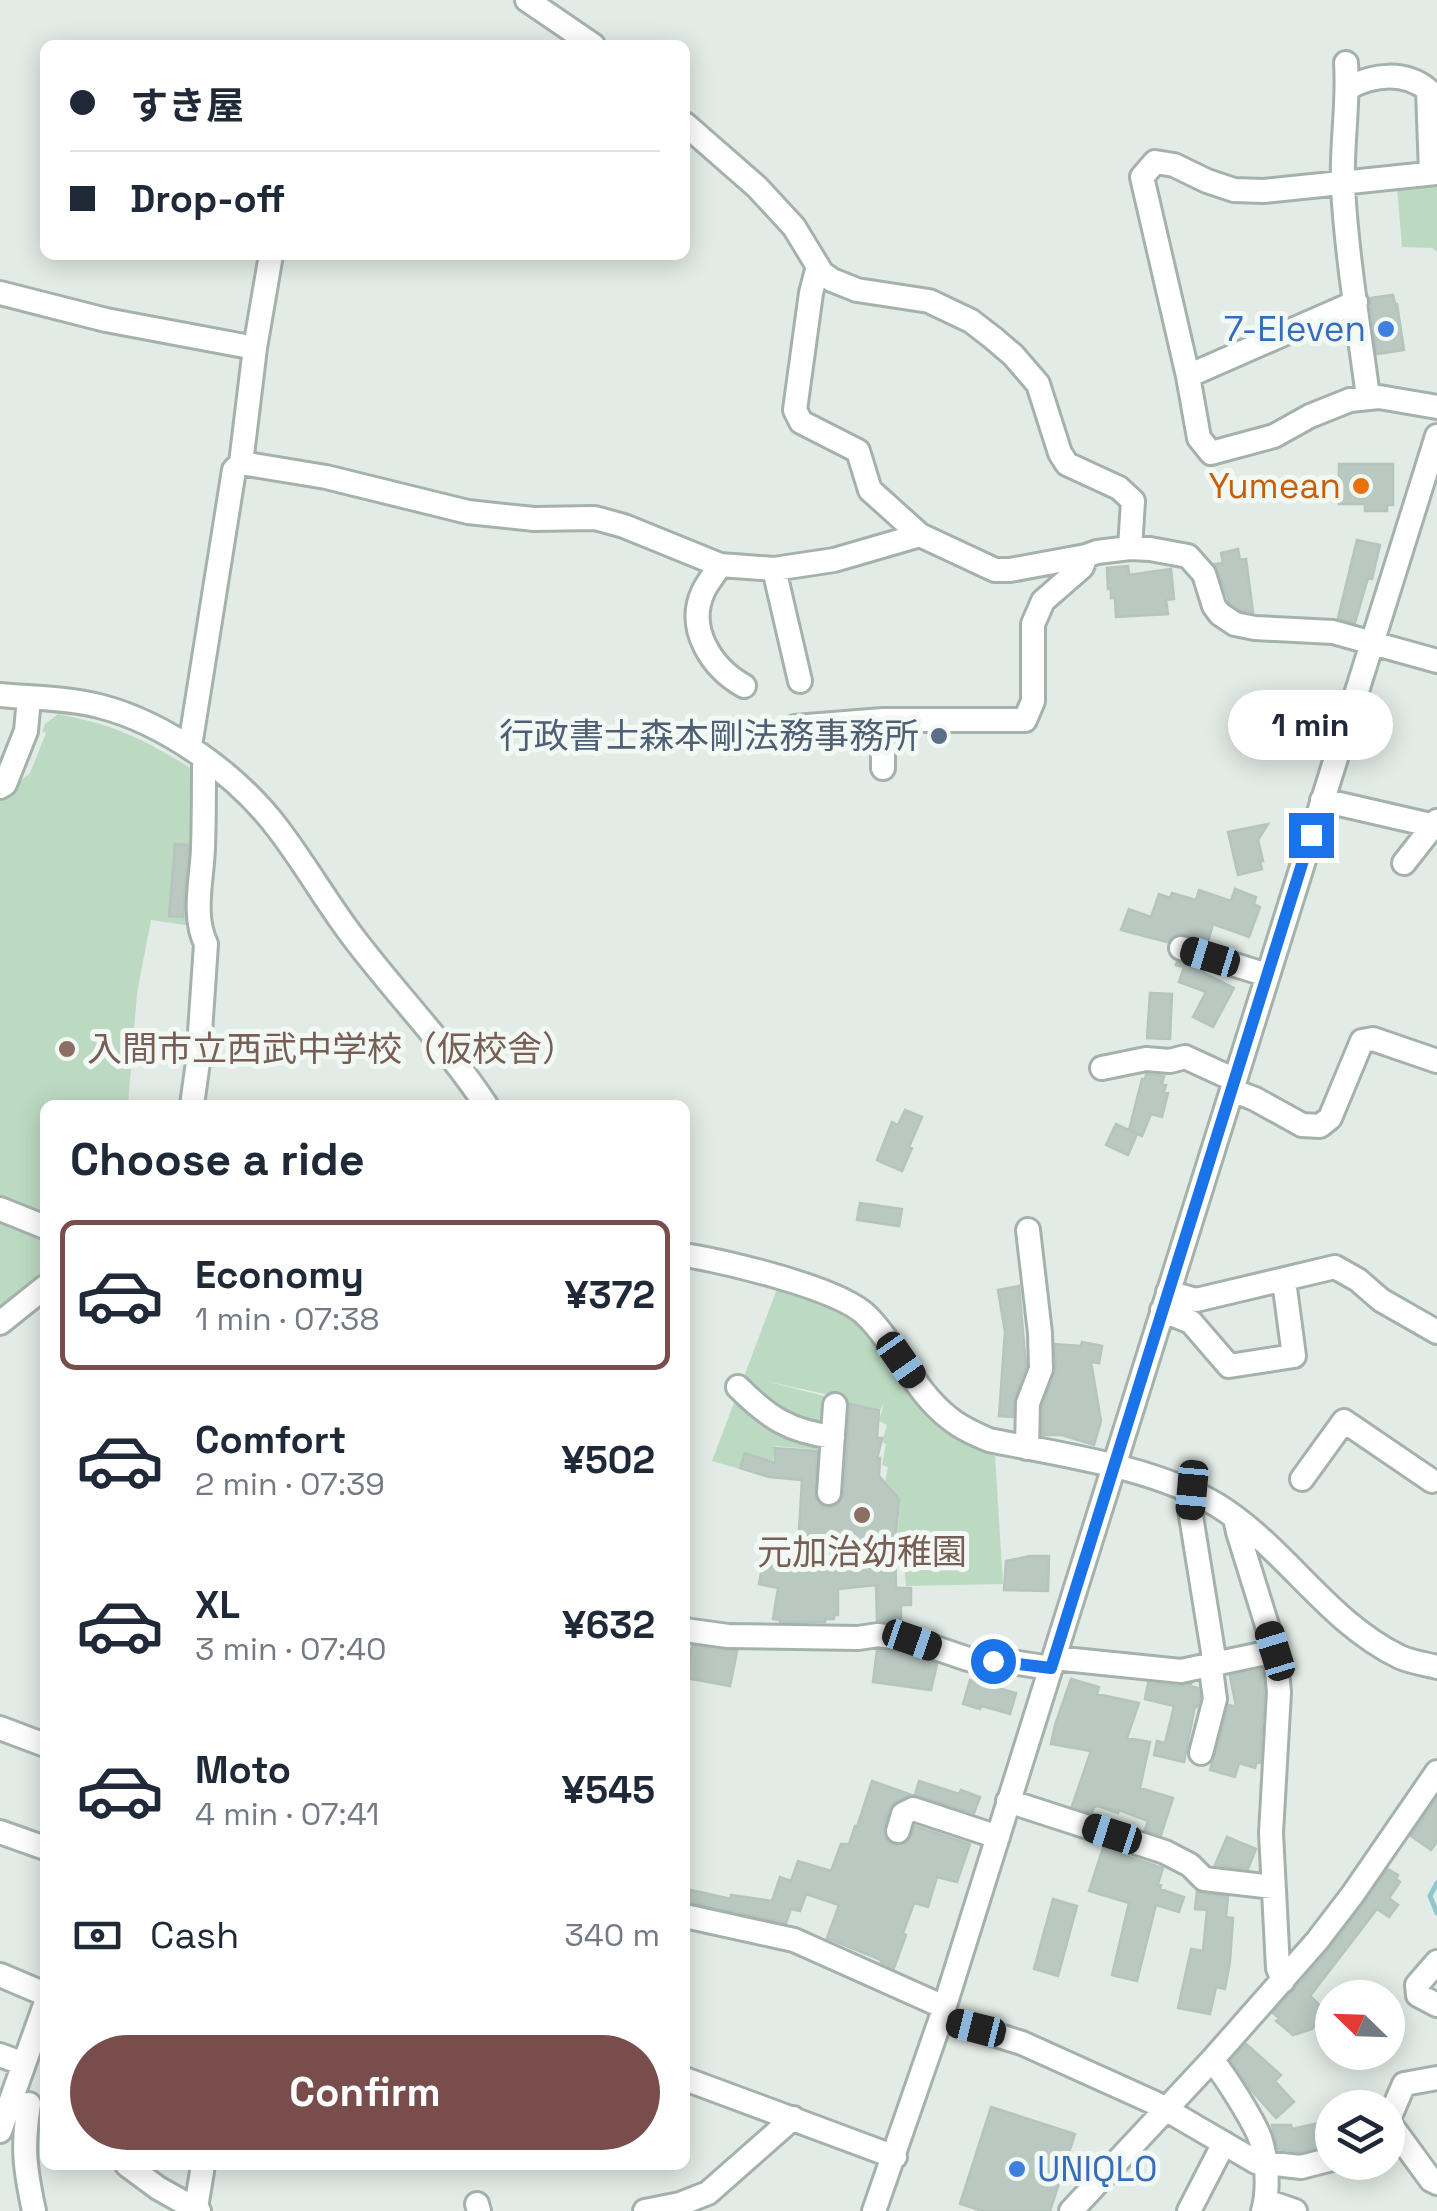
<!DOCTYPE html>
<html lang="en">
<head>
<meta charset="utf-8">
<style>
	:root { --surface:#fff; --page:#f2f2f3; --text:#1f2937; --muted:#747a83; --line:#e0e1e3; --accent:#794d4b }
	body { margin:0; font-family:"Space Grotesk","Noto Sans JP",sans-serif; background:var(--page); color:var(--text); height:100vh; display:flex; flex-direction:column; font-size:38px; white-space:nowrap }
	* { box-sizing:border-box; margin:0 }
	p { font-size:32px; color:var(--muted) }
	.icon { flex:none; width:55px; height:55px; fill:none; stroke:currentColor; stroke-width:2; stroke-linecap:round; stroke-linejoin:round }
	.map { position:relative; flex:1; overflow:hidden }
	.drawer { position:absolute; left:40px; top:1100px; width:650px; height:1070px; display:flex; flex-direction:column; background:var(--surface); border-radius:15px; box-shadow:0 5px 25px #0003 }
	.drawer>* { flex:none }
	.top-card { position:absolute; left:40px; top:40px; width:650px; height:220px; border-radius:15px; box-shadow:0 5px 25px #0003; display:grid; align-content:center; height:220px; padding:0 30px; background:var(--surface) }
	.needle { width:65px; rotate:293deg }
	.fabs { position:absolute; left:1315px; top:1980px; display:grid; gap:20px }
	.fabs a { display:grid; place-items:center; width:90px; height:90px; border-radius:50%; background:var(--surface); box-shadow:0 5px 25px #0003; font-size:50px }
	.end { position:absolute; width:45px; height:45px; margin:-22px; border:12px solid #1a73e8; background:#fff; box-shadow:0 0 0 5px #fff }
	.from { border-radius:50% }
	.bubble { position:absolute; height:70px; border-radius:35px; background:var(--surface); box-shadow:0 5px 25px #0003; font-size:32px; font-weight:700; line-height:70px; text-align:center }
	.car { position:absolute; width:30px; height:60px; margin:-30px -15px; border-radius:12px; box-shadow:0 0 8px 2px #0007; background:linear-gradient(#222 24%,#8ab4d8 0 40%,#222 0 76%,#8ab4d8 0 86%,#222 0) }
	.top-card b { display:flex; align-items:center; gap:35px; height:95px; font-size:38px }
	.top-card b+b { border-top:2px solid var(--line) }
	.top-card i { width:25px; height:25px; background:var(--text) }
	ul { padding:0; list-style:none }
	li { display:flex; align-items:center; gap:30px; height:150px; margin:0 20px 15px; padding:0 10px; border:5px solid transparent; border-radius:15px }
	li div { flex:1 }
	li b { display:block; font-size:38px }
	li em { font-style:normal; font-weight:700 }
	li.on { border-color:var(--accent) }
	li>.icon { width:90px; height:90px; stroke-width:1.5 }
	h2 { padding:0 30px; font-size:45px; line-height:120px }
	.pay { display:flex; align-items:center; gap:25px; height:110px; padding:0 30px; font-size:38px }
	.pay p { margin-inline-start:auto }
	.primary-button { display:flex; gap:20px; margin-top:auto; padding:20px 30px }
	.primary-button a { flex:1; height:115px; border-radius:60px; background:var(--accent); color:#fff; font-size:40px; font-weight:700; line-height:115px; text-align:center }
	.map>svg:first-child { display:block }
	.green { fill:#bcdac2 }
	.lines { fill:none; stroke-linecap:round; stroke-linejoin:round }
	.stream { stroke:#8ec7cc; stroke-width:5 }
	.building { fill:#bac8c2; stroke:#b5c4bc; stroke-width:2.5 }
	.minor-casing { stroke:#a5b2ac; stroke-width:28 }
	.minor { stroke:#fff; stroke-width:22 }
	.route { stroke:#1a73e8; stroke-width:12 }
	.shop-dot { fill:#3f7fe0; stroke:#f2f8f4; stroke-width:4 }
	.food-dot { fill:#e8710a; stroke:#f2f8f4; stroke-width:4 }
	.service-dot { fill:#5c6f8a; stroke:#f2f8f4; stroke-width:4 }
	.education-dot { fill:#8d6e63; stroke:#f2f8f4; stroke-width:4 }
	.labels { text-anchor:middle; dominant-baseline:central; stroke-width:10; stroke-linejoin:round; paint-order:stroke }
	.shop-label { font-size:35px; fill:#366cbe; stroke:#f2f8f4; text-anchor:end }
	.food-label { font-size:35px; fill:#c56008; stroke:#f2f8f4; text-anchor:end }
	.service-label { font-size:35px; fill:#4e5e75; stroke:#f2f8f4; text-anchor:end }
	.education-label { font-size:35px; fill:#785e54; stroke:#f2f8f4; text-anchor:start }
</style>
</head>
<body>
<div class="map">
<svg width="1437" height="2211" viewBox="0 0 1437 2211">
	<rect width="100%" height="100%" fill="#e2ebe6"/>
	<!-- green -->
	<path class="green" d="M 1437,184 L 1437,252 L 1432,248 L 1402,247 L 1397,187 Z
		M 58,714 C 115,725 144,739 192,769 L 197,789 L 192,926 L 151,920 L 137,993 L 128,1105 L 45,1105 L 45,1217 L 0,1199 L 0,798 L 30,773 L 46,733 L 42,731 L 45,724 Z
		M 0,1218 L 45,1235 L 45,1279 L 0,1314 Z
		M 777,1289 L 845,1314 L 859,1324 C 888,1365 914,1414 958,1440 C 969,1447 983,1451 995,1456 L 1003,1584 L 906,1586 L 903,1549 L 897,1544 L 900,1499 L 885,1481 L 888,1467 L 882,1465 L 886,1444 L 882,1442 L 887,1425 L 879,1421 L 884,1403 L 881,1409 L 846,1402 L 830,1395 L 765,1381 L 828,1397 L 824,1450 L 775,1446 L 771,1478 L 712,1461 Z"/>
	<g class="lines">
		<!-- stream -->
		<path class="stream" d="M 1437,1883 L 1430,1896 L 1437,1913"/>
	</g>
	<!-- building -->
	<path class="building" d="M 1393,295 L 1395,304 L 1397,304 L 1404,350 L 1377,354 L 1370,298 Z
		M 1339,464 L 1393,464 L 1393,505 L 1387,505 L 1387,511 L 1365,511 L 1365,504 L 1339,504 Z
		M 1357,540 L 1380,545 L 1372,579 L 1368,578 L 1355,623 L 1338,618 Z
		M 1238,549 L 1240,560 L 1246,559 L 1253,612 L 1241,610 L 1230,603 L 1215,564 L 1223,563 L 1221,553 Z
		M 1128,566 L 1129,575 L 1171,569 L 1174,599 L 1166,600 L 1168,614 L 1116,617 L 1115,598 L 1111,598 L 1111,589 L 1108,589 L 1107,568 Z
		M 1268,824 L 1258,840 L 1263,861 L 1260,861 L 1262,869 L 1238,875 L 1228,832 Z
		M 175,844 L 188,845 L 183,917 L 169,916 Z
		M 1235,889 L 1256,897 L 1254,904 L 1260,907 L 1249,937 L 1213,924 L 1208,941 L 1179,933 L 1172,936 L 1167,942 L 1121,930 L 1129,909 L 1151,917 L 1159,894 L 1170,898 L 1172,893 L 1196,900 L 1199,890 L 1231,901 Z
		M 1177,962 L 1204,971 L 1204,973 L 1234,988 L 1213,1027 L 1193,1017 L 1206,992 L 1179,982 L 1184,967 L 1176,965 Z
		M 1150,993 L 1172,994 L 1170,1039 L 1147,1038 Z
		M 1146,1074 L 1164,1076 L 1162,1084 L 1166,1085 L 1164,1092 L 1168,1093 L 1162,1117 L 1151,1114 L 1142,1136 L 1129,1130 L 1142,1079 L 1145,1079 Z
		M 905,1110 L 922,1117 L 909,1147 L 912,1148 L 902,1171 L 877,1160 L 892,1122 L 898,1125 Z
		M 1116,1124 L 1137,1134 L 1128,1155 L 1106,1145 Z
		M 860,1203 L 902,1209 L 899,1226 L 857,1220 Z
		M 1019,1286 L 1026,1366 L 1014,1398 L 1013,1417 L 999,1416 L 1005,1332 L 998,1290 Z
		M 1082,1342 L 1102,1346 L 1099,1363 L 1091,1362 L 1101,1421 L 1094,1445 L 1062,1435 L 1042,1435 L 1043,1406 L 1056,1369 L 1055,1344 L 1081,1346 Z
		M 850,1404 L 879,1410 L 877,1438 L 882,1438 L 877,1459 L 880,1458 L 879,1476 L 899,1499 L 895,1544 L 896,1588 L 911,1588 L 911,1605 L 901,1605 L 901,1623 L 877,1620 L 876,1585 L 838,1589 L 838,1615 L 834,1615 L 834,1619 L 826,1619 L 825,1622 L 780,1622 L 780,1620 L 773,1619 L 778,1588 L 759,1584 L 767,1542 L 798,1548 L 802,1480 L 769,1477 L 740,1468 L 745,1453 L 775,1463 L 775,1448 L 817,1451 L 815,1499 L 820,1505 L 827,1508 L 836,1506 L 844,1494 Z
		M 1030,1556 L 1049,1556 L 1048,1591 L 1004,1590 L 1006,1561 Z
		M 692,1646 L 737,1651 L 730,1686 L 686,1678 Z
		M 877,1650 L 908,1655 L 937,1664 L 931,1690 L 873,1682 Z
		M 1262,1669 L 1264,1692 L 1260,1763 L 1257,1762 L 1255,1768 L 1239,1763 L 1235,1777 L 1210,1770 L 1229,1705 L 1236,1707 L 1230,1676 Z
		M 1071,1679 L 1099,1687 L 1097,1694 L 1139,1703 L 1127,1738 L 1150,1742 L 1140,1788 L 1173,1798 L 1161,1835 L 1145,1830 L 1148,1821 L 1119,1810 L 1118,1813 L 1098,1806 L 1094,1807 L 1092,1813 L 1072,1806 L 1091,1751 L 1051,1744 L 1055,1725 Z
		M 970,1680 L 1016,1693 L 1010,1714 L 982,1706 L 980,1709 L 963,1704 Z
		M 1148,1683 L 1179,1686 L 1191,1684 L 1190,1686 L 1198,1688 L 1200,1697 L 1197,1707 L 1195,1706 L 1184,1762 L 1154,1755 L 1157,1741 L 1165,1743 L 1174,1706 L 1145,1699 Z
		M 872,1781 L 912,1795 L 896,1801 L 889,1809 L 883,1828 L 884,1835 L 888,1842 L 895,1846 L 908,1842 L 915,1826 L 970,1844 L 957,1882 L 937,1877 L 928,1907 L 914,1903 L 903,1933 L 906,1935 L 894,1968 L 881,1962 L 881,1960 L 827,1938 L 839,1905 L 806,1894 L 800,1911 L 791,1909 L 786,1923 L 685,1901 L 685,1894 L 690,1895 L 691,1890 L 731,1899 L 731,1895 L 772,1901 L 780,1877 L 791,1881 L 798,1861 L 831,1871 L 841,1844 L 849,1844 L 855,1826 L 857,1827 Z
		M 919,1781 L 959,1794 L 961,1790 L 980,1797 L 974,1813 L 915,1795 Z
		M 1437,1798 L 1437,1842 L 1431,1850 L 1411,1836 Z
		M 1227,1837 L 1256,1849 L 1248,1869 L 1215,1865 Z
		M 1103,1848 L 1163,1868 L 1158,1884 L 1161,1885 L 1160,1889 L 1184,1897 L 1179,1912 L 1156,1905 L 1137,1981 L 1112,1975 L 1129,1903 L 1089,1891 Z
		M 1388,1869 L 1398,1875 L 1396,1879 L 1400,1882 L 1389,1898 L 1398,1905 L 1389,1917 L 1377,1909 L 1310,1996 L 1327,2012 L 1312,2029 L 1293,2035 L 1276,2021 L 1279,2018 L 1273,2013 L 1329,1950 Z
		M 1197,1891 L 1228,1897 L 1226,1917 L 1233,1918 L 1230,1961 L 1225,1989 L 1216,1987 L 1210,2014 L 1178,2008 L 1191,1949 L 1203,1951 L 1207,1910 L 1195,1909 Z
		M 1053,1899 L 1077,1906 L 1058,1976 L 1034,1969 Z
		M 1246,2044 L 1281,2075 L 1275,2081 L 1294,2102 L 1276,2118 L 1252,2091 L 1231,2061 Z
		M 991,2107 L 1075,2134 L 1050,2211 L 983,2211 L 960,2204 Z
		M 1332,2120 L 1332,2144 L 1300,2152 L 1278,2149 L 1272,2125 L 1291,2125 L 1292,2129 Z"/>
	<g class="lines">
		<!-- minor casing -->
		<g class="minor-casing">
			<path id="minor" d="M 527,0 L 593,45
				M 1346,63 C 1349,105 1341,146 1343,188 C 1347,258 1359,328 1368,397
				M 1348,88 C 1374,74 1405,71 1428,90 L 1431,173
				M 685,124 L 757,187 L 794,227 L 822,273 L 832,280 L 857,290 L 929,301 L 971,321 L 993,338 L 1013,355 L 1038,384 L 1060,453 L 1067,464 L 1119,488 L 1133,501 L 1130,548
				M 1437,173 L 1264,191 L 1234,190 L 1207,181 L 1174,165 L 1155,162 L 1142,177 L 1188,376 L 1199,438 L 1211,453 L 1274,436 L 1310,416 L 1350,400 L 1379,397 L 1437,407
				M 818,266 L 811,293 L 795,410 L 801,422 L 858,451 L 870,490 L 920,535
				M 0,293 L 106,320 L 255,348
				M 1188,376 L 1356,302
				M 241,463 L 326,477 L 468,512 L 534,519 L 595,518 L 624,526 L 720,565 L 774,569 L 834,560 L 920,535 L 995,570 L 1010,570 L 1086,556 L 1097,552 L 1130,548 L 1150,549 L 1188,556 L 1204,574 L 1214,606 L 1220,614 L 1235,624 L 1255,628 L 1333,632 L 1437,661
				M 720,565 C 715,574 707,583 703,592 C 686,629 712,668 744,686
				M 774,569 L 800,681
				M 0,695 C 33,698 67,698 99,706 C 166,723 238,775 279,830 C 305,864 327,903 353,937 C 396,994 447,1046 486,1105
				M 883,720 L 883,768
				M 795,727 L 883,720 L 1025,720 L 1033,701 L 1033,624 L 1043,601 L 1082,567 L 1086,556
				M 190,746 L 234,470 L 241,463 L 255,348 L 271,255
				M 0,787 L 5,784 L 26,731 L 29,698
				M 1322,800 L 1435,826
				M 1404,863 L 1437,821
				M 1181,948 L 1267,975
				M 1102,1068 L 1146,1059 L 1170,1061 L 1185,1057 L 1235,1080
				M 1232,1090 L 1255,1099 L 1302,1125 L 1320,1126 L 1330,1118 L 1362,1041 L 1373,1039 L 1437,1061
				M 192,1105 L 198,1062 L 206,944 C 192,915 202,879 203,848 C 204,819 204,789 204,759
				M 0,1209 L 45,1227
				M 685,1255 C 726,1262 840,1288 867,1316 C 898,1347 914,1391 949,1418 C 961,1428 975,1434 989,1440 C 1062,1455 1154,1467 1217,1505 C 1285,1547 1327,1622 1400,1657 C 1411,1662 1425,1664 1437,1667
				M 1168,1292 L 1196,1300 L 1335,1267 L 1358,1280 L 1381,1300 L 1437,1332
				M 1162,1310 L 1191,1322 L 1229,1366 L 1294,1356 L 1284,1281
				M 0,1323 L 45,1287
				M 738,1387 C 769,1418 789,1431 833,1437
				M 1027,1448 L 1028,1403 L 1041,1369 L 1040,1333 L 1028,1230
				M 1302,1479 L 1344,1421 L 1432,1481
				M 1192,1491 L 1190,1510 L 1213,1652 L 1212,1677 L 1215,1699 L 1201,1753
				M 829,1493 L 835,1405
				M 1235,1518 L 1238,1532 L 1275,1651 L 1279,1692 L 1271,1833 L 1278,1968 L 1283,1981
				M 685,1630 L 728,1636 L 858,1638 L 878,1635 L 912,1640 L 968,1659 L 1018,1663 L 1051,1668
				M 1054,1658 L 1181,1671 L 1275,1651
				M 0,1728 L 45,1745
				M 1008,1801 L 1165,1852 L 1190,1865 L 1204,1879 L 1273,1887
				M 898,1831 L 903,1814 L 913,1809 L 998,1837
				M 0,1832 L 45,1848
				M 685,1916 L 794,1940 L 944,2007
				M 1437,1962 L 1417,1985 L 1418,1995 L 1437,2005
				M 0,1975 L 45,1994
				M 941,2018 L 1022,2043 L 1155,2103 L 1256,2162 L 1301,2167 L 1332,2159
				M 0,2055 L 24,2064
				M 1212,2060 C 1224,2074 1256,2124 1261,2141 C 1267,2162 1269,2190 1263,2211
				M 1437,2078 L 1404,2084 L 1388,2121 L 1431,2180 L 1437,2183
				M 685,2079 L 895,2157
				M 29,2104 C 22,2147 25,2169 34,2211
				M 0,2131 L 45,2005
				M 127,2165 L 158,2188 L 199,2211
				M 1266,2201 L 1295,2211
				M 477,2204 L 479,2211
				M 196,2208 L 203,2165
				M 645,2211 L 680,2204 L 708,2193 L 793,2118
				M 874,2211 L 941,2018 L 1437,436
				M 1071,2211 L 1212,2060 L 1317,1941 L 1353,1894 L 1437,1772
				M 1189,2211 L 1224,2143"/>
		</g>
		<!-- minor -->
		<use href="#minor" class="minor"/>
	</g>
	<g class="lines">
		<!-- route -->
		<path class="route" d="M 993,1661 L 1051,1668 L 1311,835"/>
	</g>
	<!-- markers -->
	<g class="shop-dot">
		<circle cx="1386" cy="329" r="10"/>
		<circle cx="1017" cy="2169" r="10"/>
	</g>
	<circle class="food-dot" cx="1361" cy="486" r="10"/>
	<circle class="service-dot" cx="939" cy="736" r="10"/>
	<g class="education-dot">
		<circle cx="67" cy="1049" r="10"/>
		<circle cx="862" cy="1515" r="10"/>
	</g>
	<g class="labels">
		<!-- shop labels -->
		<g class="shop-label">
			<text x="1366" y="329">7-Eleven</text>
			<text x="1037" y="2169" text-anchor="start">UNIQLO</text>
		</g>
		<!-- food labels -->
		<g class="food-label">
			<text x="1341" y="486">Yumean</text>
		</g>
		<!-- service labels -->
		<g class="service-label">
			<text x="919" y="736">行政書士森本剛法務事務所</text>
		</g>
		<!-- education labels -->
		<g class="education-label">
			<text x="87" y="1049">入間市立西武中学校（仮校舎）</text>
			<text x="862" y="1552" text-anchor="middle">元加治幼稚園</text>
		</g>
	</g>
</svg>
<div class="fabs">
<a><svg class="needle" viewBox="-14 -14 28 28"><path d="M0-13l5 13h-10z" fill="#e53935"/><path d="M0 13l5-13h-10z" fill="#747a83"/></svg></a>
<a><svg class="icon" aria-label="layers" viewBox="0 0 24 24"><path d="M12 4l9 5-9 5-9-5zM3 14l9 5 9-5"/></svg></a>
</div>
<i class="end from" style="left:993px;top:1661px"></i>
<i class="end" style="left:1311px;top:835px"></i>
<div class="bubble" style="left:1228px;top:690px;width:165px">1 min</div>
<i class="car" style="left:1210px;top:957px;rotate:287deg"></i>
<i class="car" style="left:901px;top:1360px;rotate:145deg"></i>
<i class="car" style="left:1192px;top:1490px;rotate:185deg"></i>
<i class="car" style="left:912px;top:1640px;rotate:109deg"></i>
<i class="car" style="left:1275px;top:1651px;rotate:343deg"></i>
<i class="car" style="left:1112px;top:1834px;rotate:288deg"></i>
<i class="car" style="left:976px;top:2028px;rotate:284deg"></i>
<div class="top-card">
<b><i class="from"></i>すき屋</b>
<b><i></i>Drop-off</b>
</div>
<section class="drawer">
<h2>Choose a ride</h2>
<ul>
<li class="on"><svg class="icon" aria-label="car" viewBox="0 0 24 24"><path d="M5 17H2v-5l4-1 3-4h7l3 4 3 1v5h-3M9 17h6M6 11h13"/><circle cx="7" cy="17" r="2"/><circle cx="17" cy="17" r="2"/></svg><div><b>Economy</b><p>1 min · 07:38</p></div><em>¥372</em></li>
<li><svg class="icon" aria-label="car" viewBox="0 0 24 24"><path d="M5 17H2v-5l4-1 3-4h7l3 4 3 1v5h-3M9 17h6M6 11h13"/><circle cx="7" cy="17" r="2"/><circle cx="17" cy="17" r="2"/></svg><div><b>Comfort</b><p>2 min · 07:39</p></div><em>¥502</em></li>
<li><svg class="icon" aria-label="car" viewBox="0 0 24 24"><path d="M5 17H2v-5l4-1 3-4h7l3 4 3 1v5h-3M9 17h6M6 11h13"/><circle cx="7" cy="17" r="2"/><circle cx="17" cy="17" r="2"/></svg><div><b>XL</b><p>3 min · 07:40</p></div><em>¥632</em></li>
<li><svg class="icon" aria-label="car" viewBox="0 0 24 24"><path d="M5 17H2v-5l4-1 3-4h7l3 4 3 1v5h-3M9 17h6M6 11h13"/><circle cx="7" cy="17" r="2"/><circle cx="17" cy="17" r="2"/></svg><div><b>Moto</b><p>4 min · 07:41</p></div><em>¥545</em></li>
</ul>
<div class="pay"><svg class="icon" aria-label="cash" viewBox="0 0 24 24"><path d="M3 7h18v10H3z"/><circle cx="12" cy="12" r="2"/></svg>Cash<p>340 m</p></div>
<div class="primary-button"><a>Confirm</a></div>
</section>
</div>
</body>
</html>
